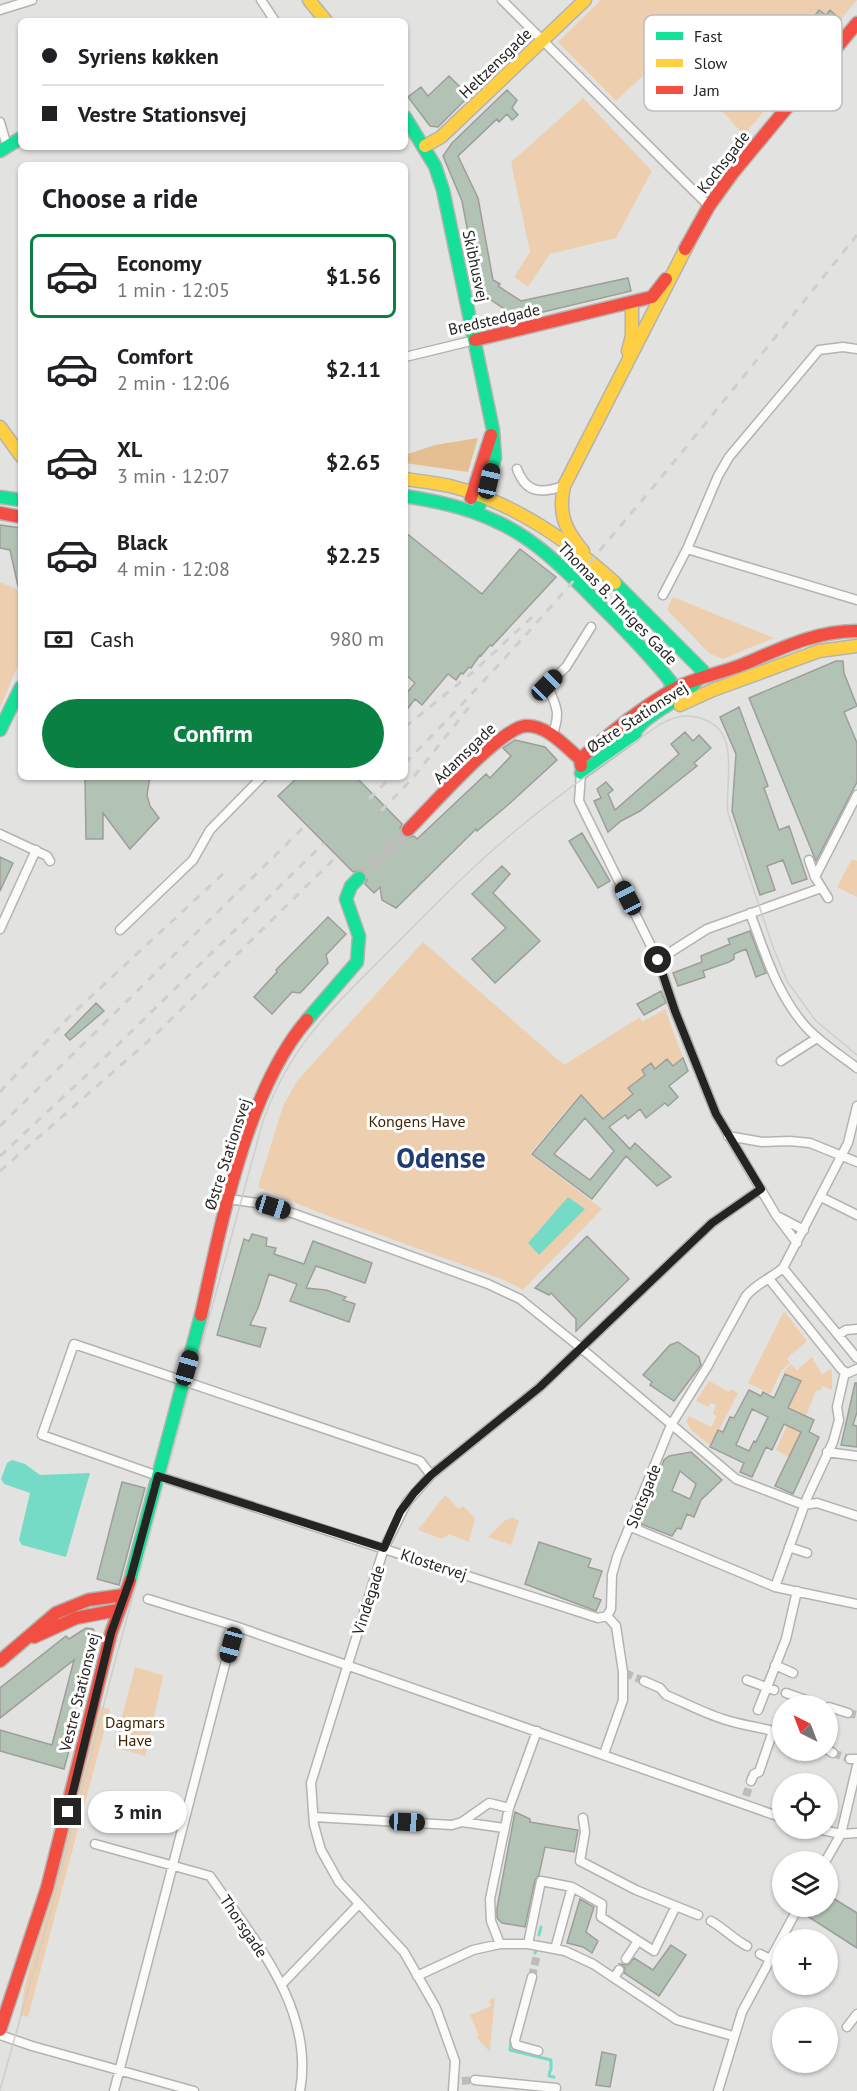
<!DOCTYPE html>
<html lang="en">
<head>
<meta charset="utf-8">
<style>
	:root { --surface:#fff; --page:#f2f2f2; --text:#202124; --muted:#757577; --line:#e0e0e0; --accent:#0b8043 }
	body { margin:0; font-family:"PT Sans",sans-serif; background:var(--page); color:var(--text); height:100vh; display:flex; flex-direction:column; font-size:22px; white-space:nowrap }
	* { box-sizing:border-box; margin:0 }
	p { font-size:20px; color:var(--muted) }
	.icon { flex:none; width:33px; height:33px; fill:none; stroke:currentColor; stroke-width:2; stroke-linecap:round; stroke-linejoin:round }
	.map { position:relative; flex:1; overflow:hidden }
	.side { position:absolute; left:18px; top:162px; width:390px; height:618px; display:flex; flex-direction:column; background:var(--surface); border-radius:9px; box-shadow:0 2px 4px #0004 }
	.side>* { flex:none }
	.guide { position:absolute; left:18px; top:18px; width:390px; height:132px; border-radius:9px; box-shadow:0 2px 4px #0004; display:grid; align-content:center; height:132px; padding:0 24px; background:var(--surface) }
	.needle { width:39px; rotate:318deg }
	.tools { position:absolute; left:772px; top:1695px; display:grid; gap:12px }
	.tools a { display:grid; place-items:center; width:66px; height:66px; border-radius:50%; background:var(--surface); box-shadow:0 2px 4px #0004; font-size:30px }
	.end { position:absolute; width:27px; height:27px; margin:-14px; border:8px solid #242422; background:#fff; box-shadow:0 0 0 3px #fff }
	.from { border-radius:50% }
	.bubble { position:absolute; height:42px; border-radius:21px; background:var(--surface); box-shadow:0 2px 4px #0004; font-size:20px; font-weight:600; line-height:42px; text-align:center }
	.car { position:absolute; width:18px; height:36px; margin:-18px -9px; border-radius:8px; box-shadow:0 0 4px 2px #0007; background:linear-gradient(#222 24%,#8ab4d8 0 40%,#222 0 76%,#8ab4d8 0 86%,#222 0) }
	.guide b { display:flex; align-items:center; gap:21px; height:57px; font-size:22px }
	.guide b+b { border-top:2px solid var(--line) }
	.guide i { width:15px; height:15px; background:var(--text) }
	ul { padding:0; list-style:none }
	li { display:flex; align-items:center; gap:18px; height:84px; margin:0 12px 9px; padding:0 12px; border:3px solid transparent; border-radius:9px }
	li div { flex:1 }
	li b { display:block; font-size:22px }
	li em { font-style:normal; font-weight:600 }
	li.on { border-color:var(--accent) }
	li>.icon { width:54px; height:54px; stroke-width:1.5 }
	h2 { padding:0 24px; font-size:27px; line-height:72px }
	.pay { display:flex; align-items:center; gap:15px; height:66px; padding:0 24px; font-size:22px }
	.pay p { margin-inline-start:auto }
	.button { display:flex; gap:12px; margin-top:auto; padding:12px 24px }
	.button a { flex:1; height:69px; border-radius:36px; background:var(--accent); color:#fff; font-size:24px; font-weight:600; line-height:69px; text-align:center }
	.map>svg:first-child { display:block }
	.green { fill:#edcfb0 }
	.forest { fill:#e5be92 }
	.water { fill:#75dbc7 }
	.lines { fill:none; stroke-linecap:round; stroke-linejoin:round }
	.stream { stroke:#75dbc7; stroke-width:3 }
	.building { fill:#b2c3b5; stroke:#9d9e9c; stroke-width:1.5; fill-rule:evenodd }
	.street-tunnel { stroke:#bcbdba; stroke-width:8; stroke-dasharray:8 4; stroke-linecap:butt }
	.secondary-tunnel { stroke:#bcbdba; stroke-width:12; stroke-dasharray:12 6; stroke-linecap:butt }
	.street-casing { stroke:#b3b4b2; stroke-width:11 }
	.fast-casing { stroke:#b3b4b2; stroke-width:15 }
	.slow-casing { stroke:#b3b4b2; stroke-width:15 }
	.jam-casing { stroke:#b3b4b2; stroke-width:15 }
	.street { stroke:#fbfbfa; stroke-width:8 }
	.fast { stroke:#16e098; stroke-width:12 }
	.slow { stroke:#ffcf43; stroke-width:12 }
	.jam { stroke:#f24e42; stroke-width:12 }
	.tram { stroke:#cececc; stroke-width:1.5 }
	.rail { stroke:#cececc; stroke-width:3; stroke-dasharray:8 8; stroke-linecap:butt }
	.route { stroke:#242422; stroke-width:8 }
	.labels { text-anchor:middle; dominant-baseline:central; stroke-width:6; stroke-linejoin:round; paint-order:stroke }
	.street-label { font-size:16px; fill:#242422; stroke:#fff }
	.park-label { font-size:16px; fill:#412502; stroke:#fff }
	.town-label { font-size:28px; font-weight:bold; fill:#203c73; stroke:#fff }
	.key { fill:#fff; stroke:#bdbdbd; stroke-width:1.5 }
	.key-label { font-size:16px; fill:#242422 }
</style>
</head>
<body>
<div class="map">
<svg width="857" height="2091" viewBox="0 0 857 2091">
	<rect width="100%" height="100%" fill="#e2e3e0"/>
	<!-- green -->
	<path class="green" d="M 601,0 L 857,0 L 744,135 L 668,52 L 616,101 L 558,42 Z
		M 583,98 L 652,171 L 616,238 L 550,254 L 528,287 L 514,277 L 530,252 L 511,162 Z
		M 0,582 L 21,591 L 21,658 L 0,708 Z
		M 673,597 L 774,638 L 723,659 L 710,654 L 667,610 Z
		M 852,859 L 857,861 L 857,897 L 837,887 Z
		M 423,942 L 564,1065 L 640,1017 L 642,1022 L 665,1009 L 683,1058 L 673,1066 L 667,1059 L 661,1076 L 651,1063 L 642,1070 L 645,1075 L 629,1088 L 634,1096 L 629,1097 L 603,1119 L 580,1094 L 530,1154 L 602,1209 L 523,1290 L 504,1280 L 315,1211 L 258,1187 L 283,1106 L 297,1081 Z
		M 784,1311 L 807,1341 L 787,1358 L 790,1363 L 782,1370 L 770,1394 L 748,1383 Z
		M 812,1357 L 822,1375 L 830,1369 L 832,1371 L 832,1390 L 822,1386 L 820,1391 L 816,1390 L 806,1416 L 788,1408 L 801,1381 L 783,1372 L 791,1364 L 797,1370 Z
		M 709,1381 L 729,1392 L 731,1389 L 738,1393 L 711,1446 L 691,1430 L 686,1421 L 689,1416 L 711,1427 L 717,1416 L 713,1414 L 716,1405 L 711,1403 L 708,1407 L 696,1401 Z
		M 787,1425 L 801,1432 L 789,1457 L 776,1450 Z
		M 445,1495 L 459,1509 L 463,1506 L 475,1518 L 469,1542 L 449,1534 L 442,1539 L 418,1530 Z
		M 512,1517 L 519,1521 L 511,1545 L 488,1537 L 504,1521 Z
		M 135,1667 L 162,1675 L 163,1677 L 145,1756 L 114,1747 Z
		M 97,1706 L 110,1709 L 28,2017 L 20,2015 L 25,1985 L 67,1830 Z
		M 495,1997 L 490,2048 L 490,2052 L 476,2037 L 479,2036 L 470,2015 L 491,2006 L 489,2000 Z"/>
	<!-- forest -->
	<path class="forest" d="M 478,438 L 468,472 L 405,463 L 405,455 L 435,445 Z"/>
	<!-- water -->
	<path class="water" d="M 568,1197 L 585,1209 L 539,1255 L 528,1243 Z
		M 12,1460 L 25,1464 L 40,1475 L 90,1473 L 66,1557 L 22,1545 L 19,1540 L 30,1493 L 4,1484 L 1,1479 L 7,1463 Z"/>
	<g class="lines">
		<!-- stream -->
		<path class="stream" d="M 539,1935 L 541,1927
			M 535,1953 L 536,1950
			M 515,2026 L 523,1998
			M 511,2038 L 510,2050 L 551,2060 L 551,2070
			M 550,2071 L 549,2076 L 554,2077"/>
	</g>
	<!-- building -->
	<path class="building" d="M 819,10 L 826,15 L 830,10 L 841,20 L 829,35 L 824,31 L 820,37 L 807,26 Z
		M 449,76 L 469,96 L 438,127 L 430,126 L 408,97 L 421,87 L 428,96 Z
		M 507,90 L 517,100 L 512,108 L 518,115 L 512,120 L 507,114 L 499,122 L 497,119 L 458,156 L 478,198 L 493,280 L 500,284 L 498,286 L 521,301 L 628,278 L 631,291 L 518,318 L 479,292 L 462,201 L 443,156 L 452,143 Z
		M 0,525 L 21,528 L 21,586 L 18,586 L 10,550 L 0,548 Z
		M 405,532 L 482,594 L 520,549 L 556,577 L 492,646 L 490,645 L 481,656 L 480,655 L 471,668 L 469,667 L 463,674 L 461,673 L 456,680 L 448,674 L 422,705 L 415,699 L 405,712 L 405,695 L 415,683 L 405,674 Z
		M 836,661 L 843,661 L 844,673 L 857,706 L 844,712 L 857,743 L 857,782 L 816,861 L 749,698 Z
		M 739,707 L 768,786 L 764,788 L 779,830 L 789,826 L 807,879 L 792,884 L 783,860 L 767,866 L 775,890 L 760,895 L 732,811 L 736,754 L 720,717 Z
		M 685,732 L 693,741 L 699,735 L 711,748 L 694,763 L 697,766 L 640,811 L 621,821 L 608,832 L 594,801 L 601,798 L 597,789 L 606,782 L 613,790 L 608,794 L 615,810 L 679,754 L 671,744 Z
		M 515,740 L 545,747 L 557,760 L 509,804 L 477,831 L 476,829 L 396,908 L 382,900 L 380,887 L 374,893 L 365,884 L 367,880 L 365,873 L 361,870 L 353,872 L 278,796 L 298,777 L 356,777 L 402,824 L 400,828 L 402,835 L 406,838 L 414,836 L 417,839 L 486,774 L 490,778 L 511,756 L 503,748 Z
		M 85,777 L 150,777 L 147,795 L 150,806 L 159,818 L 130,849 L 103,813 L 103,839 L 86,839 Z
		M 582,833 L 610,881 L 598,888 L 569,841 Z
		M 0,857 L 13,863 L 0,891 Z
		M 502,866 L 510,874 L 493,893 L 540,941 L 495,983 L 472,959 L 506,928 L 472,894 Z
		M 328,917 L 346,934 L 326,955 L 328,963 L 304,989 L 300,993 L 292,992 L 272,1014 L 254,997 L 277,972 L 276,970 Z
		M 750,931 L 766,973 L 756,977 L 746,949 L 734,954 L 734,959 L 729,962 L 703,971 L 705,977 L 678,986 L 673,973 L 702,962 L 701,956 L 730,944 L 728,939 Z
		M 661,991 L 666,1003 L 644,1015 L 637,1004 Z
		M 96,1003 L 104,1011 L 70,1040 L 65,1035 Z
		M 683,1058 L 688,1071 L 669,1086 L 678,1097 L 668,1106 L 665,1103 L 646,1118 L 640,1109 L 628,1119 L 625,1115 L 609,1127 L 630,1149 L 635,1143 L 671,1177 L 657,1186 L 626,1156 L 592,1199 L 532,1154 L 581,1095 L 603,1119 L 633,1094 L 628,1088 L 645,1075 L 642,1070 L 651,1063 L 655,1069 L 667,1059 L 673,1066 ZM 585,1118 L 614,1151 L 590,1180 L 554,1154 Z
		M 252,1234 L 267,1238 L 266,1246 L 276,1248 L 274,1254 L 304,1264 L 313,1241 L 372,1263 L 365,1283 L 316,1266 L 306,1288 L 326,1290 L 346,1297 L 343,1300 L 355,1304 L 349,1322 L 290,1301 L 297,1284 L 269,1274 L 258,1308 L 250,1325 L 266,1328 L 260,1347 L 217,1335 L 244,1239 L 249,1241 Z
		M 587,1236 L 629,1279 L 576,1331 L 576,1319 L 551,1293 L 549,1295 L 535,1288 Z
		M 678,1342 L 699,1357 L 701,1365 L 674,1401 L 650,1385 L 652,1382 L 643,1375 L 670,1345 Z
		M 785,1374 L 801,1381 L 788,1408 L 814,1420 L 809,1432 L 819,1437 L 793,1494 L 775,1486 L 801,1432 L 784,1424 L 772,1450 L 766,1447 L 752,1477 L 740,1472 L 744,1463 L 710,1447 L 718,1430 L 723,1432 L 730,1417 L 734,1418 L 749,1390 L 761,1396 L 763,1392 L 774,1398 ZM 752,1409 L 768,1417 L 756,1442 L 754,1441 L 749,1451 L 736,1445 Z
		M 855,1383 L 857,1383 L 857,1412 L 853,1425 L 857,1426 L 857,1447 L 841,1445 Z
		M 691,1452 L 722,1480 L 701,1500 L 694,1517 L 687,1514 L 681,1529 L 677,1528 L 672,1536 L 641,1524 L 640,1521 L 664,1460 L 669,1456 ZM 680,1471 L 696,1484 L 690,1499 L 672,1491 Z
		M 122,1482 L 145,1488 L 119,1585 L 97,1579 Z
		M 539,1542 L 591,1559 L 588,1567 L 602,1571 L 593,1597 L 601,1600 L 596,1611 L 525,1584 Z
		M 86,1628 L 93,1629 L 99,1640 L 64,1769 L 0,1751 L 0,1730 L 52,1745 L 74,1660 L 0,1718 L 0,1688 L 66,1636 L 69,1639 Z
		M 515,1812 L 530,1819 L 530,1822 L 578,1830 L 574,1852 L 545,1847 L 539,1875 L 535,1880 L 525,1927 L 502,1923 L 497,1918 L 497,1908 Z
		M 828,1895 L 857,1913 L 857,1948 L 804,1914 L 808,1906 L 828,1906 Z
		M 580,1899 L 594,1907 L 586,1932 L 598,1941 L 592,1953 L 583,1947 L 567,1943 Z
		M 671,1945 L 686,1955 L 659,1996 L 624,1973 L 625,1968 L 620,1964 L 628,1965 L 634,1958 L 653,1970 Z
		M 602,2052 L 616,2055 L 610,2087 L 596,2085 Z"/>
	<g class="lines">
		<!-- street-tunnel -->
		<path class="street-tunnel" d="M 625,1673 L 644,1681
			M 848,1713 L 857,1715
			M 833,1753 L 850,1759
			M 746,1796 L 751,1781
			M 532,1977 L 537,1954
			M 462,2081 L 475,2080"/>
		<!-- secondary-tunnel -->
		<path class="secondary-tunnel" d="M 359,878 L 408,830"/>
		<!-- street casing -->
		<g class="street-casing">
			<path id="street" d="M 261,0 L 275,21
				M 502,0 L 709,206
				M 0,10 L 32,0
				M 0,122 L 7,146
				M 405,357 L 475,340
				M 517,469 C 526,493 540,494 564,486
				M 687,549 L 857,600
				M 663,595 L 687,549 L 718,476 L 729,457 L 819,350 L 843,347 L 857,349
				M 552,736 C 561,713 557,707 547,685 L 566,667 L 591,627
				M 581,773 L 579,801 L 658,960 L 675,1011 L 716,1114 L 776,1215 L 797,1243
				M 0,834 L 47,856 L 50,861
				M 809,860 L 815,877 L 828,898
				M 815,877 L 857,795
				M 750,913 C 765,953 777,995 807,1028 C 821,1043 840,1055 857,1068
				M 0,929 L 36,850
				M 120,930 L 193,860 L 210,830 L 262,777
				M 658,960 L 707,929 L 821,888
				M 781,1061 L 817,1038
				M 728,1136 L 762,1142 L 790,1141 L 810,1143 L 857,1162
				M 821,1197 L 857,1215
				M 228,1199 L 264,1204 L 295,1214 L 488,1284 L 520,1299 L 581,1348 L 736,1479 L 804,1505 L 817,1503 L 857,1516
				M 779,1217 L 804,1230
				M 783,1268 L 857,1358
				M 770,1280 L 842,1370 L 848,1373 L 857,1369
				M 838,1335 L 846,1330 L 857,1329
				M 827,1452 L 857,1456
				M 431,1475 L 420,1461 L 74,1344 L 42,1435 L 158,1476 L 598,1618 L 607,1616
				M 631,1527 L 775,1587 L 857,1604
				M 789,1547 L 807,1553
				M 775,1587 L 807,1498 L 833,1442 L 839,1420 L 837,1407 L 845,1372
				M 148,1599 L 235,1626 L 783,1818
				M 607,1616 L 611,1609 L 612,1575 L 617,1557 L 671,1425 L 707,1367 L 746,1296 C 756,1284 771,1278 783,1268 L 848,1143 L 857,1106
				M 775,1665 L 793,1673
				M 747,1680 L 774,1690
				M 644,1681 L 660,1688 L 666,1695 C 685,1703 704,1713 723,1719 C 743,1726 763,1727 783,1734
				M 786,1693 L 817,1704
				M 829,1707 L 848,1713
				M 758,1710 L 786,1639 L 797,1591
				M 828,1750 L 833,1753
				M 604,1754 L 623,1700 L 623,1672 L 616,1626 L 607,1616
				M 850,1759 L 857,1759
				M 751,1781 L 754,1774 L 759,1772 L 773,1731
				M 314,1817 L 452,1825 L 462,1822 L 489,1803 L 509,1808
				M 583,1818 L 585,1832 L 580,1861 L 636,1890 L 698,1915
				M 462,1822 L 504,1828
				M 813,1828 L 841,1834 L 857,1833
				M 95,1844 L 210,1876 C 253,1939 315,2008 300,2091
				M 825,1862 L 841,1834 L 857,1766
				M 711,1921 C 725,1929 733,1939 747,1946
				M 500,1944 L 491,1921 L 490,1899 L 509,1808 L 537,1731
				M 528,1944 L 541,1881 L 572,1887 L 602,1904 L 601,1917 L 654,1951 L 676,1906
				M 555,1949 L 572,1887
				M 760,1954 L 770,1959
				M 626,1959 L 638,1941
				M 417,1976 L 473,1950 L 500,1944 L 528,1944 L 565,1951 L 593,1964 L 677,2020 L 733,2036
				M 532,1977 L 515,2040 L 516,2045 L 538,2051
				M 614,1978 L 619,1970
				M 282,1984 L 359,1904
				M 847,2027 L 857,2014
				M 0,2035 L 32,2046 L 194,2091
				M 475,2080 L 556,2088
				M 114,2091 L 235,1626
				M 453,2091 L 455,2061 L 436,2008 L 404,1952 L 339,1882 L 321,1850 L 314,1825 L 311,1783 L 384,1548 L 407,1502 L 431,1475 L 540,1387 L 712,1223 L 761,1189
				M 718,2091 L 742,2012 L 799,1906"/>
		</g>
		<!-- fast casing -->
		<g class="fast-casing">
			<path id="fast" d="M 405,117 L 435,166 L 443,190 L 493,430 L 495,458 L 477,512
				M 0,151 L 21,138
				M 405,496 C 435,501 465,507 493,520 C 538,539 572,577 606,611 C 629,634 651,657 671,682 L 670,692
				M 0,497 L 21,500
				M 615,583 L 703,671 C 687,703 649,707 631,737
				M 0,730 L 21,687
				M 581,773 L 635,734
				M 307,1020 L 357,962 L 359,936 L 346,899 L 351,886 L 359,878
				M 130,1581 L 201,1315"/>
		</g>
		<!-- slow casing -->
		<g class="slow-casing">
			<path id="slow" d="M 309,0 L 326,21
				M 425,146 L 441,137 L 585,0
				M 628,351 L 632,336 L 632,302
				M 0,427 L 21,456
				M 405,479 C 420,481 436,483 450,486 C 512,502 568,540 615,583
				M 583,551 C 565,530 558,514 564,486 L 689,242
				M 680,705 L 713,690 L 819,651 L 857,646"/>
		</g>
		<!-- jam casing -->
		<g class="jam-casing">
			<path id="jam" d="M 685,249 L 709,206 L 732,174 L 857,23
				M 652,297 L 666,279
				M 475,340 L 652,297
				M 471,498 L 491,435
				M 0,513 L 21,517
				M 580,759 C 610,734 641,707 676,688 C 697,677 722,673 744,664 C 782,648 815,631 857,631
				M 408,830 C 429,809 499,729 525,726 C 546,724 566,747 580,759 L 581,766
				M 201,1315 C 221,1225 246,1091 307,1020
				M 34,1637 L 76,1618 L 118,1610
				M 0,1661 L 56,1613 L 88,1600 L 124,1595
				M 0,2030 L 47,1888 L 111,1633 L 130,1581"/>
		</g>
		<!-- street -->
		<use href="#street" class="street"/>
		<!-- fast -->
		<use href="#fast" class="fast"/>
		<!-- slow -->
		<use href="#slow" class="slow"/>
		<!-- jam -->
		<use href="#jam" class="jam"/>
		<!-- tram -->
		<path class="tram" d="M 0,2090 L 52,1906 L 113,1669 L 263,1121 C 291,1043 332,1009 388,952 C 431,909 473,865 520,827 C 564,790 612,758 659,725 C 672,717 685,713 700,718 C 743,730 724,781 728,813 L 773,947 L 787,981 L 816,1021 L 857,1055"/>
		<!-- rail -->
		<path class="rail" d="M 405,727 L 473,672 L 532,617
			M 405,763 C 569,598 712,416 857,235
			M 351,780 L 354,777
			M 369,799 L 391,777
			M 381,811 L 412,779 L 470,706
			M 0,1092 L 69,1017 L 225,872
			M 0,1126 L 308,823
			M 0,1156 L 91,1071 L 324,843
			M 0,1171 L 153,1037 L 337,856"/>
	</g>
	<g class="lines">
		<!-- route -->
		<path class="route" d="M 68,1812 L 111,1633 L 130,1580 L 158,1476 L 384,1548 L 400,1512 L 414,1493 L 431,1475 L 540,1387 L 712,1223 L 761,1189 L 716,1114 L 675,1011 L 658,960"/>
	</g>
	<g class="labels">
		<!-- street labels -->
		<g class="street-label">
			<text transform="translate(495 63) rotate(-44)">Heltzensgade</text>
			<text transform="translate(723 162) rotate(-52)">Kochsgade</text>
			<text transform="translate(476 266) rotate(78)">Skibhusvej</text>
			<text transform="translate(494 319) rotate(-13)">Bredstedgade</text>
			<text transform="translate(618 603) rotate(46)">Thomas B. Thriges Gade</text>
			<text transform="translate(637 717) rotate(-33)">Østre Stationsvej</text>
			<text transform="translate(464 753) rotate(-44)">Adamsgade</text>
			<text transform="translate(227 1154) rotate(-72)">Østre Stationsvej</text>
			<text transform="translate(643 1496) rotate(-68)">Slotsgade</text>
			<text transform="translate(434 1564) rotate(18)">Klostervej</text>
			<text transform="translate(368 1600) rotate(-72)">Vindegade</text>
			<text transform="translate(79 1692) rotate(-76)">Vestre Stationsvej</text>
			<text transform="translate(244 1926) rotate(56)">Thorsgade</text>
		</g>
		<!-- park labels -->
		<g class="park-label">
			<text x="417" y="1121">Kongens Have</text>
			<text x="135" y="1722">Dagmars<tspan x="135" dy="18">Have</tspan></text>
		</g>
		<!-- town labels -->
		<g class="town-label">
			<text x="441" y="1157">Odense</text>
		</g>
	</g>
	<!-- legend -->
	<rect x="644" y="15" width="198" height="96" rx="9" class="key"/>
	<rect x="656" y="32" width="27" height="8" fill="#16e098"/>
	<rect x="656" y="59" width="27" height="8" fill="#ffcf43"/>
	<rect x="656" y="86" width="27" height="8" fill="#f24e42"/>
	<g class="key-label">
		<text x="694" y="42">Fast</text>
		<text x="694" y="69">Slow</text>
		<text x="694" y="96">Jam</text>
	</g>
</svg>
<div class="tools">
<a><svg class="needle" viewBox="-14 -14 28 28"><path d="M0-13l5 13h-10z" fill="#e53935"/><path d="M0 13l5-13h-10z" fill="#757577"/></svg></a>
<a><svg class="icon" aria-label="locate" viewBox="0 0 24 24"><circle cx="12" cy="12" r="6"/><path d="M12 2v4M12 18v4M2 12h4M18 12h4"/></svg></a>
<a><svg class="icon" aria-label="layers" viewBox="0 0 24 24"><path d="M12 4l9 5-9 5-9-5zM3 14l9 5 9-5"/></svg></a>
<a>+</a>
<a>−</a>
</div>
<i class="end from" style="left:658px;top:960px"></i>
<i class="end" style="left:68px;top:1812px"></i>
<div class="bubble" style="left:88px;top:1791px;width:99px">3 min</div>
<i class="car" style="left:489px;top:481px;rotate:13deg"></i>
<i class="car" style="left:547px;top:685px;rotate:45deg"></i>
<i class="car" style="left:628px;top:898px;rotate:333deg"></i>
<i class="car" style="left:273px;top:1207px;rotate:107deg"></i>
<i class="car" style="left:187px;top:1368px;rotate:16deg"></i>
<i class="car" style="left:231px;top:1645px;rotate:195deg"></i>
<i class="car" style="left:407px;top:1822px;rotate:93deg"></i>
<div class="guide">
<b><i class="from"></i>Syriens køkken</b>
<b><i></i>Vestre Stationsvej</b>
</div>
<section class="side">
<h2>Choose a ride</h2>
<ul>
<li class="on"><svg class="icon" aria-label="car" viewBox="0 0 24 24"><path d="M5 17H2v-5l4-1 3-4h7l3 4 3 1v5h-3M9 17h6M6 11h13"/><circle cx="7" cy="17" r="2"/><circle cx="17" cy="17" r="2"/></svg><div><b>Economy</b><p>1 min · 12:05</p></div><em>$1.56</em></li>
<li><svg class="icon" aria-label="car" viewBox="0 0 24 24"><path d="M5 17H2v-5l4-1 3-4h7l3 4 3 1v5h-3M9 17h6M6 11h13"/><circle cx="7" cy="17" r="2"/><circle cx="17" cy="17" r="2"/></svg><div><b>Comfort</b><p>2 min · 12:06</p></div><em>$2.11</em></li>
<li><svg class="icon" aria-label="car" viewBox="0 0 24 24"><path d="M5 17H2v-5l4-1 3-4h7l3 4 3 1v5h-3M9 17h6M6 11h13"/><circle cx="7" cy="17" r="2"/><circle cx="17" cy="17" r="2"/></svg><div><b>XL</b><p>3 min · 12:07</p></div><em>$2.65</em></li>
<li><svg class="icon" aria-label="car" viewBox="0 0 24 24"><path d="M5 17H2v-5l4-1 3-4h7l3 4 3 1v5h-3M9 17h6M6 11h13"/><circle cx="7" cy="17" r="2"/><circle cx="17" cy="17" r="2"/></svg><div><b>Black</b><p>4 min · 12:08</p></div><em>$2.25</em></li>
</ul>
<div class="pay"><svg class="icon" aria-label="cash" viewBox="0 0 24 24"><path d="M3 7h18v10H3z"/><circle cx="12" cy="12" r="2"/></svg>Cash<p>980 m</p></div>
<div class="button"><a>Confirm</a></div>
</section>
</div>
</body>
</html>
